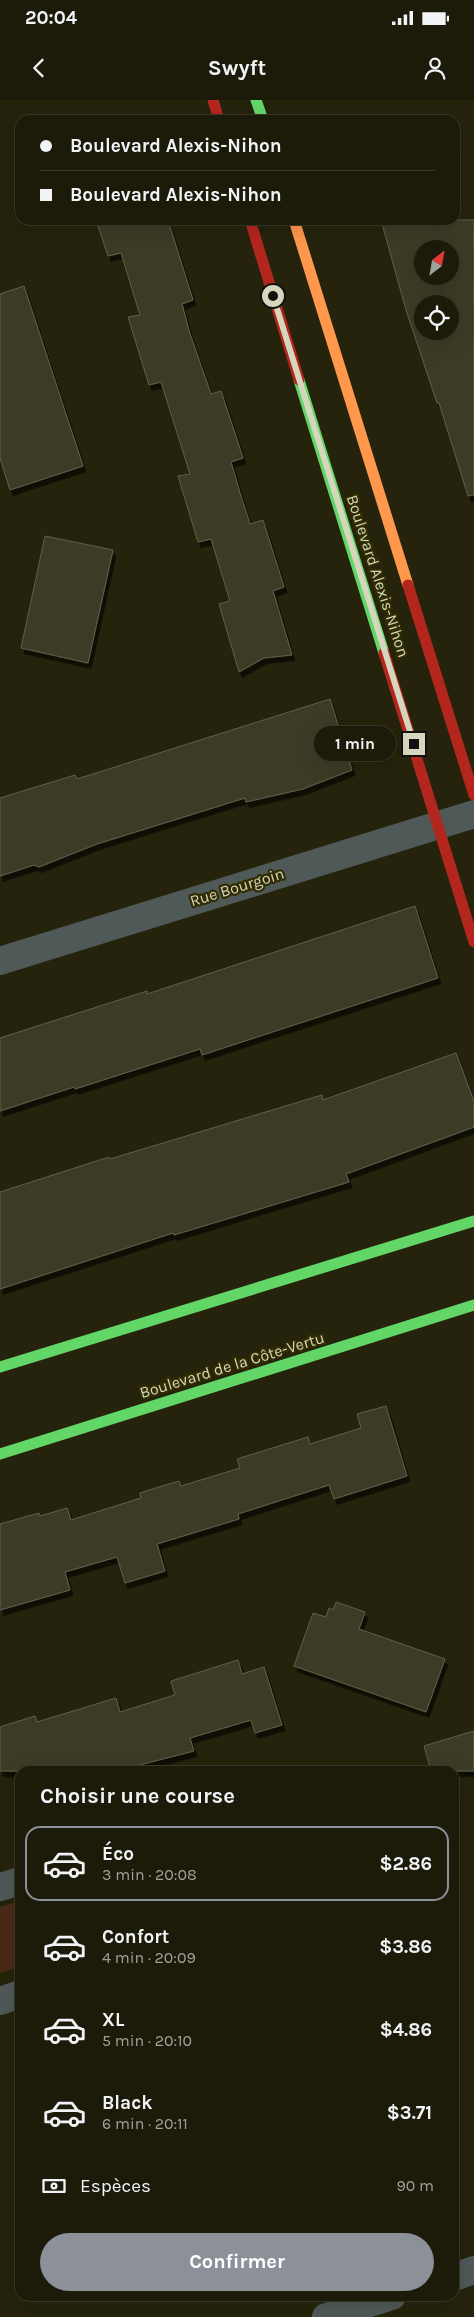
<!DOCTYPE html>
<html lang="fr">
<head>
<meta charset="utf-8">
<style>
	:root { --surface:#1c1a08; --page:#252312; --text:#f1f3f6; --muted:#a0a19c; --line:#3a3829; --accent:#8c9099 }
	body { margin:0; font-family:Karla,sans-serif; background:var(--page); color:var(--text); height:100vh; display:flex; flex-direction:column; font-size:19px; white-space:nowrap }
	* { box-sizing:border-box; margin:0 }
	p { font-size:16px; color:var(--muted) }
	.icon { flex:none; width:28px; height:28px; fill:none; stroke:currentColor; stroke-width:2; stroke-linecap:round; stroke-linejoin:round }
	.map { position:relative; flex:1; overflow:hidden }
	.side { position:absolute; left:15px; top:1666px; width:444px; height:535px; display:flex; flex-direction:column; background:var(--surface); border-radius:15px; box-shadow:0 5px 20px #0002,0 0 0 1px var(--line) }
	.side>* { flex:none }
	.hud { position:absolute; left:15px; top:15px; width:445px; height:110px; border-radius:15px; box-shadow:0 5px 20px #0002,0 0 0 1px var(--line); display:grid; align-content:center; height:110px; padding:0 25px; background:var(--surface) }
	.needle { width:32px; rotate:31deg }
	.controls { position:absolute; left:414px; top:140px; display:grid; gap:10px }
	.controls a { display:grid; place-items:center; width:45px; height:45px; border-radius:50%; background:var(--surface); box-shadow:0 5px 20px #0002,0 0 0 1px var(--line); font-size:25px }
	.end { position:absolute; width:22px; height:22px; margin:-11px; border:6px solid #d6d6bf; background:#111; box-shadow:0 0 0 2px #111 }
	.from { border-radius:50% }
	.bubble { position:absolute; height:35px; border-radius:18px; background:var(--surface); box-shadow:0 5px 20px #0002,0 0 0 1px var(--line); font-size:16px; font-weight:700; line-height:35px; text-align:center }
	.hud b { display:flex; align-items:center; gap:18px; height:48px; font-size:19px }
	.hud b+b { border-top:1px solid var(--line) }
	.hud i { width:12px; height:12px; background:var(--text) }
	ul { padding:0; list-style:none }
	li { display:flex; align-items:center; gap:15px; height:75px; margin:0 10px 8px; padding:0 15px; border:2px solid transparent; border-radius:15px }
	li div { flex:1 }
	li b { display:block; font-size:19px }
	li em { font-style:normal; font-weight:700 }
	li.current { border-color:var(--accent) }
	li>.icon { width:45px; height:45px; stroke-width:1.5 }
	h2 { padding:0 25px; font-size:22px; line-height:60px }
	.pay { display:flex; align-items:center; gap:12px; height:55px; padding:0 25px; font-size:19px }
	.pay p { margin-inline-start:auto }
	.primary-button { display:flex; gap:10px; margin-top:auto; padding:10px 25px }
	.primary-button a { flex:1; height:58px; border-radius:30px; background:var(--accent); color:#fff; font-size:20px; font-weight:700; line-height:58px; text-align:center }
	.status { display:flex; justify-content:space-between; align-items:center; height:35px; padding:0 25px; background:var(--surface); direction:ltr }
	.status svg { height:14px; fill:currentColor }
	header { display:flex; justify-content:space-between; align-items:center; height:65px; padding:0 25px; background:var(--surface); font-size:22px; font-weight:700 }
	.map>svg:first-child { display:block }
	.green { fill:#4a2a16 }
	.building { fill:#3b3a26; stroke:#61604c; fill-rule:evenodd; filter:url(#shadow) }
	.lines { fill:none; stroke-linecap:round; stroke-linejoin:round }
	.street { stroke:#4f5958; stroke-width:28 }
	.fast { stroke:#63d668; stroke-width:11 }
	.slow { stroke:#ff974d; stroke-width:11 }
	.jam { stroke:#b3261e; stroke-width:11 }
	.route { stroke:#d6d6bf; stroke-width:6 }
	.labels { text-anchor:middle; dominant-baseline:central; stroke-width:4.5; stroke-linejoin:round; paint-order:stroke }
	.street-label { font-size:16px; fill:#d6d6bf; stroke:#302d00 }
</style>
</head>
<body>
<div class="status"><b>20:04</b><svg viewBox="0 0 49 12"><path d="M0 12V9h3v3zM5 12V6h3v6zM10 12V3h3v9zM15 12V0h3v12zM26 1h20v11H26zM47 4h2v5h-2z"/></svg></div>
<header><svg class="icon" aria-label="back" viewBox="0 0 24 24"><path d="M15 5l-7 7 7 7"/></svg>Swyft<svg class="icon" aria-label="person" viewBox="0 0 24 24"><circle cx="12" cy="8" r="4"/><path d="M4 21q1-7 8-7t8 7"/></svg></header>
<div class="map">
<svg width="474" height="2217" viewBox="0 0 474 2217">
	<defs>
		<filter id="shadow"><feDropShadow dx="3" dy="5.5" stdDeviation="0" flood-color="#0009"/></filter>
	</defs>
	<rect width="100%" height="100%" fill="#25230b"/>
	<!-- green -->
	<path class="green" d="M 20,1801 L 20,1867 L 0,1873 L 0,1807 Z"/>
	<!-- building -->
	<path class="building" d="M 96,120 L 168,120 L 193,200 L 182,204 L 190,234 L 211,294 L 221,291 L 243,358 L 231,362 L 240,393 L 250,424 L 263,420 L 284,487 L 273,491 L 292,555 L 264,558 L 239,572 L 219,504 L 230,501 L 211,439 L 198,442 L 178,376 L 190,374 L 161,282 L 149,285 L 128,217 L 140,215 L 121,153 L 108,156 Z
		M 381,120 L 474,120 L 474,395 L 468,396 L 439,303 L 437,303 L 406,210 ZM 422,149 L 450,149 L 450,176 L 422,176 ZM 422,204 L 450,204 L 450,231 L 422,231 Z
		M 24,186 L 83,366 L 10,390 L 0,358 L 0,194 Z
		M 45,436 L 113,450 L 88,563 L 21,548 Z
		M 330,599 L 352,670 L 303,689 L 246,702 L 245,698 L 97,744 L 39,767 L 34,765 L 0,776 L 0,698 L 75,675 L 77,679 Z
		M 415,806 L 438,878 L 202,955 L 200,949 L 75,989 L 74,987 L 0,1011 L 0,938 L 147,891 L 147,894 Z
		M 456,953 L 474,1001 L 474,1027 L 346,1074 L 349,1082 L 174,1135 L 173,1133 L 0,1189 L 0,1092 L 109,1057 L 110,1059 L 322,995 L 323,1000 Z
		M 386,1306 L 407,1376 L 334,1399 L 329,1385 L 238,1414 L 239,1419 L 157,1444 L 165,1471 L 125,1483 L 117,1457 L 65,1472 L 70,1490 L 0,1510 L 0,1424 L 39,1413 L 40,1416 L 67,1408 L 71,1420 L 141,1398 L 140,1393 L 159,1387 L 179,1381 L 181,1386 L 240,1368 L 237,1359 L 308,1337 L 310,1344 L 361,1328 L 357,1314 Z
		M 336,1502 L 365,1512 L 359,1529 L 445,1559 L 426,1612 L 294,1566 L 313,1513 L 326,1517 L 329,1508 L 333,1510 Z
		M 238,1560 L 242,1574 L 264,1567 L 282,1625 L 255,1633 L 251,1620 L 190,1638 L 194,1651 L 116,1671 L 0,1671 L 0,1627 L 35,1616 L 37,1622 L 116,1598 L 120,1612 L 175,1595 L 171,1581 Z
		M 474,1631 L 474,1671 L 431,1671 L 424,1646 Z"/>
	<g class="lines">
		<!-- street -->
		<path class="street" d="M 0,861 L 474,714
			M 0,1787 L 20,1781
			M 0,1901 L 20,1894
			M 454,2177 L 474,2170
			M 326,2217 L 392,2196"/>
		<!-- fast -->
		<path class="fast" d="M 256,0 L 263,20
			M 299,280 L 384,553
			M 0,1267 L 474,1121
			M 0,1354 L 474,1205"/>
		<!-- slow -->
		<path class="slow" d="M 294,120 L 408,485"/>
		<!-- jam -->
		<path class="jam" d="M 213,0 L 219,20
			M 250,120 L 299,280
			M 408,485 L 474,695
			M 384,553 L 474,842"/>
	</g>
	<g class="lines">
		<!-- route -->
		<path class="route" d="M 273,196 L 414,644"/>
	</g>
	<g class="labels">
		<!-- street labels -->
		<g class="street-label">
			<text transform="translate(378 476) rotate(72)">Boulevard Alexis-Nihon</text>
			<text transform="translate(237 787) rotate(-17)">Rue Bourgoin</text>
			<text transform="translate(232 1265) rotate(-17)">Boulevard de la Côte-Vertu</text>
		</g>
	</g>
</svg>
<div class="controls">
<a><svg class="needle" viewBox="-14 -14 28 28"><path d="M0-13l5 13h-10z" fill="#e53935"/><path d="M0 13l5-13h-10z" fill="#a0a19c"/></svg></a>
<a><svg class="icon" aria-label="locate" viewBox="0 0 24 24"><circle cx="12" cy="12" r="6"/><path d="M12 2v4M12 18v4M2 12h4M18 12h4"/></svg></a>
</div>
<i class="end from" style="left:273px;top:196px"></i>
<i class="end" style="left:414px;top:644px"></i>
<div class="bubble" style="left:314px;top:626px;width:82px">1 min</div>
<div class="hud">
<b><i class="from"></i>Boulevard Alexis-Nihon</b>
<b><i></i>Boulevard Alexis-Nihon</b>
</div>
<section class="side">
<h2>Choisir une course</h2>
<ul>
<li class="current"><svg class="icon" aria-label="car" viewBox="0 0 24 24"><path d="M5 17H2v-5l4-1 3-4h7l3 4 3 1v5h-3M9 17h6M6 11h13"/><circle cx="7" cy="17" r="2"/><circle cx="17" cy="17" r="2"/></svg><div><b>Éco</b><p>3 min · 20:08</p></div><em>$2.86</em></li>
<li><svg class="icon" aria-label="car" viewBox="0 0 24 24"><path d="M5 17H2v-5l4-1 3-4h7l3 4 3 1v5h-3M9 17h6M6 11h13"/><circle cx="7" cy="17" r="2"/><circle cx="17" cy="17" r="2"/></svg><div><b>Confort</b><p>4 min · 20:09</p></div><em>$3.86</em></li>
<li><svg class="icon" aria-label="car" viewBox="0 0 24 24"><path d="M5 17H2v-5l4-1 3-4h7l3 4 3 1v5h-3M9 17h6M6 11h13"/><circle cx="7" cy="17" r="2"/><circle cx="17" cy="17" r="2"/></svg><div><b>XL</b><p>5 min · 20:10</p></div><em>$4.86</em></li>
<li><svg class="icon" aria-label="car" viewBox="0 0 24 24"><path d="M5 17H2v-5l4-1 3-4h7l3 4 3 1v5h-3M9 17h6M6 11h13"/><circle cx="7" cy="17" r="2"/><circle cx="17" cy="17" r="2"/></svg><div><b>Black</b><p>6 min · 20:11</p></div><em>$3.71</em></li>
</ul>
<div class="pay"><svg class="icon" aria-label="cash" viewBox="0 0 24 24"><path d="M3 7h18v10H3z"/><circle cx="12" cy="12" r="2"/></svg>Espèces<p>90 m</p></div>
<div class="primary-button"><a>Confirmer</a></div>
</section>
</div>
</body>
</html>
